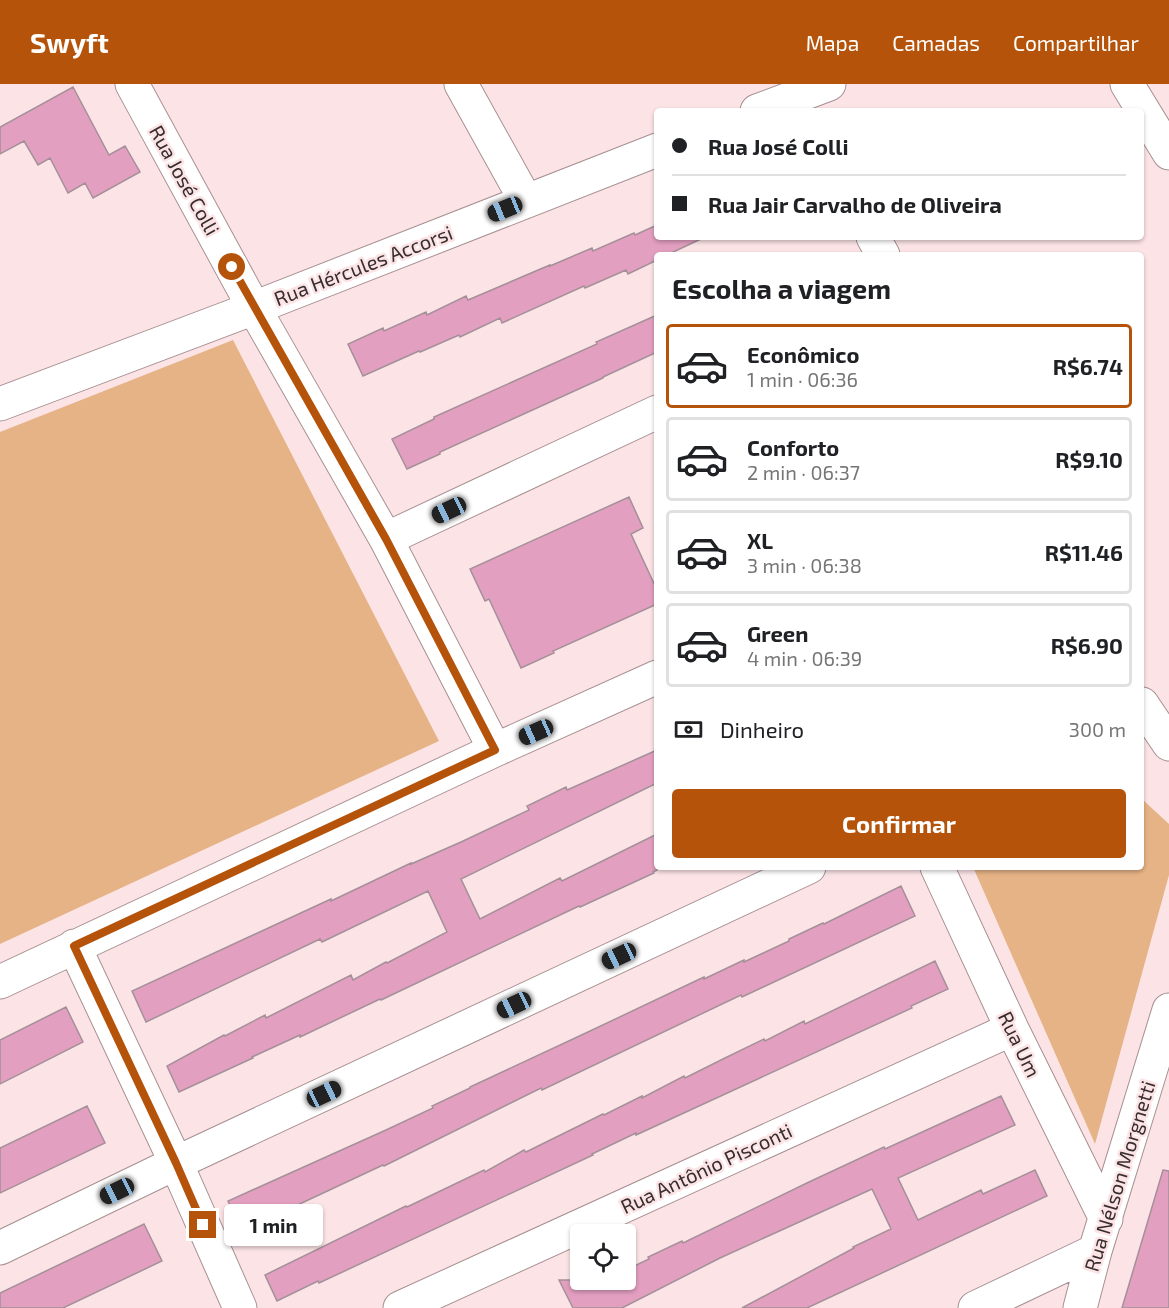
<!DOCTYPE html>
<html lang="pt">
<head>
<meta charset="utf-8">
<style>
	:root { --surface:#fff; --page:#f6f6f6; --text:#202124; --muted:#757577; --line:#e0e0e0; --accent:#b45309 }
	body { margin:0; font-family:"Exo 2",sans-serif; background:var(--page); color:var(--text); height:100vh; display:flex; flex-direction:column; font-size:22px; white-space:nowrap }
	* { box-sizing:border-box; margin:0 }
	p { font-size:20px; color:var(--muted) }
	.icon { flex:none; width:33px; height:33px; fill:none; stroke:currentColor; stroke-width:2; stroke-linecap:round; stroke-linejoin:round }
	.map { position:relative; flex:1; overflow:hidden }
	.drawer { position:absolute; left:654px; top:168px; width:490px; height:618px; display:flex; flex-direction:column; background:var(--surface); border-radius:6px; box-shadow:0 2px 4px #0004 }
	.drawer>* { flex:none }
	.banner { position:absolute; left:654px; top:24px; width:490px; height:132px; border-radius:6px; box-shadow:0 2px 4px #0004; display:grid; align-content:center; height:132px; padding:0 18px; background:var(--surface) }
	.buttons { position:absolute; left:570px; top:1140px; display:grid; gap:12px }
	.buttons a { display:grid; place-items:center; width:66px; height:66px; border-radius:6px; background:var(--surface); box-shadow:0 2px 4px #0004; font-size:30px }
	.end { position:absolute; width:27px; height:27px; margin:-14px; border:8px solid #b45309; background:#fff; box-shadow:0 0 0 3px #fff }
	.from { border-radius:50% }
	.bubble { position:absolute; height:42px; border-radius:6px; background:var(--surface); box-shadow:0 2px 4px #0004; font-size:20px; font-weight:700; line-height:42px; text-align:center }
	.car { position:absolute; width:18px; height:36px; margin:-18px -9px; border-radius:8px; box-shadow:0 0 4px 2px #0007; background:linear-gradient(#222 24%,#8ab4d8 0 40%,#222 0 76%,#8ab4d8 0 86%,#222 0) }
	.banner b { display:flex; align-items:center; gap:21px; height:57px; font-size:22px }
	.banner b+b { border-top:2px solid var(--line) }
	.banner i { width:15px; height:15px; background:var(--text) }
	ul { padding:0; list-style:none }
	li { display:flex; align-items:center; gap:18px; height:84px; margin:0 12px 9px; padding:0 6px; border:3px solid var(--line); border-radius:6px }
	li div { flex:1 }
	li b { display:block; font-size:22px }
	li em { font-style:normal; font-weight:700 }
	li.current { border-color:var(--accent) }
	li>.icon { width:54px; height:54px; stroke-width:1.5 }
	h2 { padding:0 18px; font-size:27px; line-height:72px }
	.pay { display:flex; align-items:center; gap:15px; height:66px; padding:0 18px; font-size:22px }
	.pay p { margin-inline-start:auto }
	.button { display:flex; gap:12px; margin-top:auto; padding:12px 18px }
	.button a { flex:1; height:69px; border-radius:6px; background:var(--accent); color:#fff; font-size:24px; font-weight:700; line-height:69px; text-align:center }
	header { display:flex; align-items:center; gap:36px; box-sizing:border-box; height:84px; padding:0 30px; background:var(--accent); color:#fff }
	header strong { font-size:28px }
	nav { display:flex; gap:33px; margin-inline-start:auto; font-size:21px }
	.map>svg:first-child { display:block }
	.green { fill:#e6b386 }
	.building { fill:#e39fc0; stroke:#a39098; stroke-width:1.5 }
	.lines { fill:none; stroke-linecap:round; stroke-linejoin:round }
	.minor-casing { stroke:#a79092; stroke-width:35 }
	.minor { stroke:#fff; stroke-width:33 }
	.route { stroke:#b45309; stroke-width:8 }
	.labels { text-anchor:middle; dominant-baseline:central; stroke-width:5; stroke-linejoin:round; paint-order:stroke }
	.street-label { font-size:20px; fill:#362d2d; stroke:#fce4e6 }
</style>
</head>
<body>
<header>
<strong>Swyft</strong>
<nav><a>Mapa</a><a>Camadas</a><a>Compartilhar</a></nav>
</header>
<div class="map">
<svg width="1169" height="1224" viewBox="0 0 1169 1224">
	<rect width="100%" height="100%" fill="#fce4e6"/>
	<!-- green -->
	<path class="green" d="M 233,256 L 439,657 L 0,860 L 0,348 Z
		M 1142,715 L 1169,740 L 1169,791 L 1095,1060 L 973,783 L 1142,783 Z"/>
	<!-- building -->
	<path class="building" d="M 73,3 L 109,71 L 125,62 L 140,88 L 93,114 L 85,99 L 68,109 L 50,74 L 38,81 L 24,57 L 0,70 L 0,43 Z
		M 657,141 L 657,153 L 705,153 L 667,171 L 657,171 L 657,176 L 628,190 L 626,186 L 585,204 L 584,202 L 502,239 L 500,234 L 460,253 L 459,251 L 420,268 L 419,267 L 363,292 L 348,260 L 383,244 L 384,247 L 426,228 L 427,231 L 466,212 L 468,216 L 550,181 L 550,182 L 592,164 L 593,167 L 634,149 L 635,151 Z
		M 657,231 L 657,268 L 603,293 L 603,294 L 440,368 L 440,370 L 407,385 L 392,355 L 434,335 L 434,333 L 597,260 L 596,258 Z
		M 629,413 L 643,444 L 631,450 L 657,506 L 657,520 L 553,567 L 554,569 L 521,584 L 489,515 L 485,517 L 470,485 Z
		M 657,666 L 657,699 L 461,795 L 480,835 L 560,794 L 562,797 L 657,750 L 657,786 L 653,788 L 654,789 L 580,823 L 579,822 L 381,916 L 380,915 L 300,953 L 300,951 L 252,973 L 253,974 L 179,1008 L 167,982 L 224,951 L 225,952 L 265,931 L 266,934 L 351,891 L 353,896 L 386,878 L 387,879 L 447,848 L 428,807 L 322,858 L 320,855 L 146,938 L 132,907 L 331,815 L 331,817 L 411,779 L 411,780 L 461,758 L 529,726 L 527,722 L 566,703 L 567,706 Z
		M 901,802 L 915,832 L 742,913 L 741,911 L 542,1006 L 541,1004 L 384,1082 L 383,1081 L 242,1147 L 228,1117 L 386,1046 L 433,1024 L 432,1022 L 470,1004 L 470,1003 L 588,948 L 704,893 L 704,895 L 744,876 L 744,878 L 789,857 L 789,855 L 823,839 L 824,840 Z
		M 935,877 L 948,905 L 911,922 L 912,924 L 636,1051 L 636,1049 L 592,1070 L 593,1071 L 319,1199 L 318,1197 L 277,1217 L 265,1191 L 406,1122 L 407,1123 L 484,1086 L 485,1088 L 524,1066 L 526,1068 L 603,1030 L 604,1031 L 642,1012 L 642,1014 L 684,992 L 685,994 L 725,974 L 764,955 L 765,957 L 804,937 L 805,940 Z
		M 66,923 L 83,958 L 0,1000 L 0,956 Z
		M 1001,1012 L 1015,1041 L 898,1094 L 918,1136 L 981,1106 L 983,1110 L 1035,1086 L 1047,1112 L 807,1224 L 742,1224 L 854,1164 L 853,1163 L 891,1145 L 872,1105 L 720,1174 L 622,1224 L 573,1224 L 559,1196 L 626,1196 L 626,1186 L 649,1175 L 648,1173 L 682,1157 L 683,1159 L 809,1098 L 884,1063 L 885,1065 Z
		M 87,1022 L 105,1059 L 0,1109 L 0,1064 Z
		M 1163,1086 L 1169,1087 L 1169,1224 L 1122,1224 Z
		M 144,1140 L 162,1177 L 63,1224 L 0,1224 L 0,1209 Z"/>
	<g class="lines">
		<!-- minor casing -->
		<g class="minor-casing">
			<path id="minor" d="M 132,0 L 254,224 L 386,455 L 495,666
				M 461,0 L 526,117
				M 1127,0 L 1169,69
				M 757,27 L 829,0
				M 873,153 L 883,171
				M 0,320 L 254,224 L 657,66
				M 386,455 L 657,328
				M 1142,620 L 1169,660
				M 937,783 L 1012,945 L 1106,1135
				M 74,862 L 176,1079 L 240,1224
				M 0,898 L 495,666 L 657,593
				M 0,1164 L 176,1079 L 809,783
				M 400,1224 L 1012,945
				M 975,1224 L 1095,1167
				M 1080,1224 L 1095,1167 L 1169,926"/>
		</g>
		<!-- minor -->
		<use href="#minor" class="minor"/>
	</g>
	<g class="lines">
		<!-- route -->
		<path class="route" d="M 203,1141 L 176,1079 L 74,862 L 495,666 L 386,455 L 232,183"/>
	</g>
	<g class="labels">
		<!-- street labels -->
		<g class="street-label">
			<text transform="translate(185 96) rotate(61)">Rua José Colli</text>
			<text transform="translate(363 181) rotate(-21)">Rua Hércules Accorsi</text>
			<text transform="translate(1020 960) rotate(64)">Rua Um</text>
			<text transform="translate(706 1084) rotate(-25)">Rua Antônio Pisconti</text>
			<text transform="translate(1119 1092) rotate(-73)">Rua Nélson Morgnetti</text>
		</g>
	</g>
</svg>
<div class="buttons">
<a><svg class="icon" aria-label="locate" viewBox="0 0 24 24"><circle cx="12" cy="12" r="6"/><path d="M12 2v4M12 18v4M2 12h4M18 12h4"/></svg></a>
</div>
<i class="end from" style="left:232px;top:183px"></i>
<i class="end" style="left:203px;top:1141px"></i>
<div class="bubble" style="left:224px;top:1120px;width:99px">1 min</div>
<i class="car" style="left:505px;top:125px;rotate:248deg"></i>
<i class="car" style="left:449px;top:426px;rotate:245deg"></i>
<i class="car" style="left:536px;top:648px;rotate:246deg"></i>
<i class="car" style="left:619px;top:872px;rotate:245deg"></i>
<i class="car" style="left:514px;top:921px;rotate:245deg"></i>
<i class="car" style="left:324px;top:1010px;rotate:65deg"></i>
<i class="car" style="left:117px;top:1107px;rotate:244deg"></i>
<div class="banner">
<b><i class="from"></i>Rua José Colli</b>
<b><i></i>Rua Jair Carvalho de Oliveira</b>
</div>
<section class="drawer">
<h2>Escolha a viagem</h2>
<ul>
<li class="current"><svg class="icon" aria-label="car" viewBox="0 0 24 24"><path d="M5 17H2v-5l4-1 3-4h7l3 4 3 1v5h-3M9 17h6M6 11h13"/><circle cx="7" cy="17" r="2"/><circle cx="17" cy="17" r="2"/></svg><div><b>Econômico</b><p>1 min · 06:36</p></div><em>R$6.74</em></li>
<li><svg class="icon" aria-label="car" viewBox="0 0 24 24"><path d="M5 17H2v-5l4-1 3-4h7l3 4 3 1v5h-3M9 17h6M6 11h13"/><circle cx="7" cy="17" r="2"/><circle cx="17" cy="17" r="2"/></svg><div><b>Conforto</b><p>2 min · 06:37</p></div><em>R$9.10</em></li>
<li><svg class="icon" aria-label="car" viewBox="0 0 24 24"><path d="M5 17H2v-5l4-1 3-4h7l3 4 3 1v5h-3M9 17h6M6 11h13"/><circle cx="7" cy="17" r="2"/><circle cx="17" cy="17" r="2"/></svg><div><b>XL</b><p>3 min · 06:38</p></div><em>R$11.46</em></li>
<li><svg class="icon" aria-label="car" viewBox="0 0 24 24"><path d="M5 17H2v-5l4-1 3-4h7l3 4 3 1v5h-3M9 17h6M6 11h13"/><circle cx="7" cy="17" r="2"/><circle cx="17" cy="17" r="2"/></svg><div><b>Green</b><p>4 min · 06:39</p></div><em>R$6.90</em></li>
</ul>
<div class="pay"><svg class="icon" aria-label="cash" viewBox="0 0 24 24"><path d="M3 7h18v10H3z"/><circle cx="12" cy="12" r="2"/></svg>Dinheiro<p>300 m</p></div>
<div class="button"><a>Confirmar</a></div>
</section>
</div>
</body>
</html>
